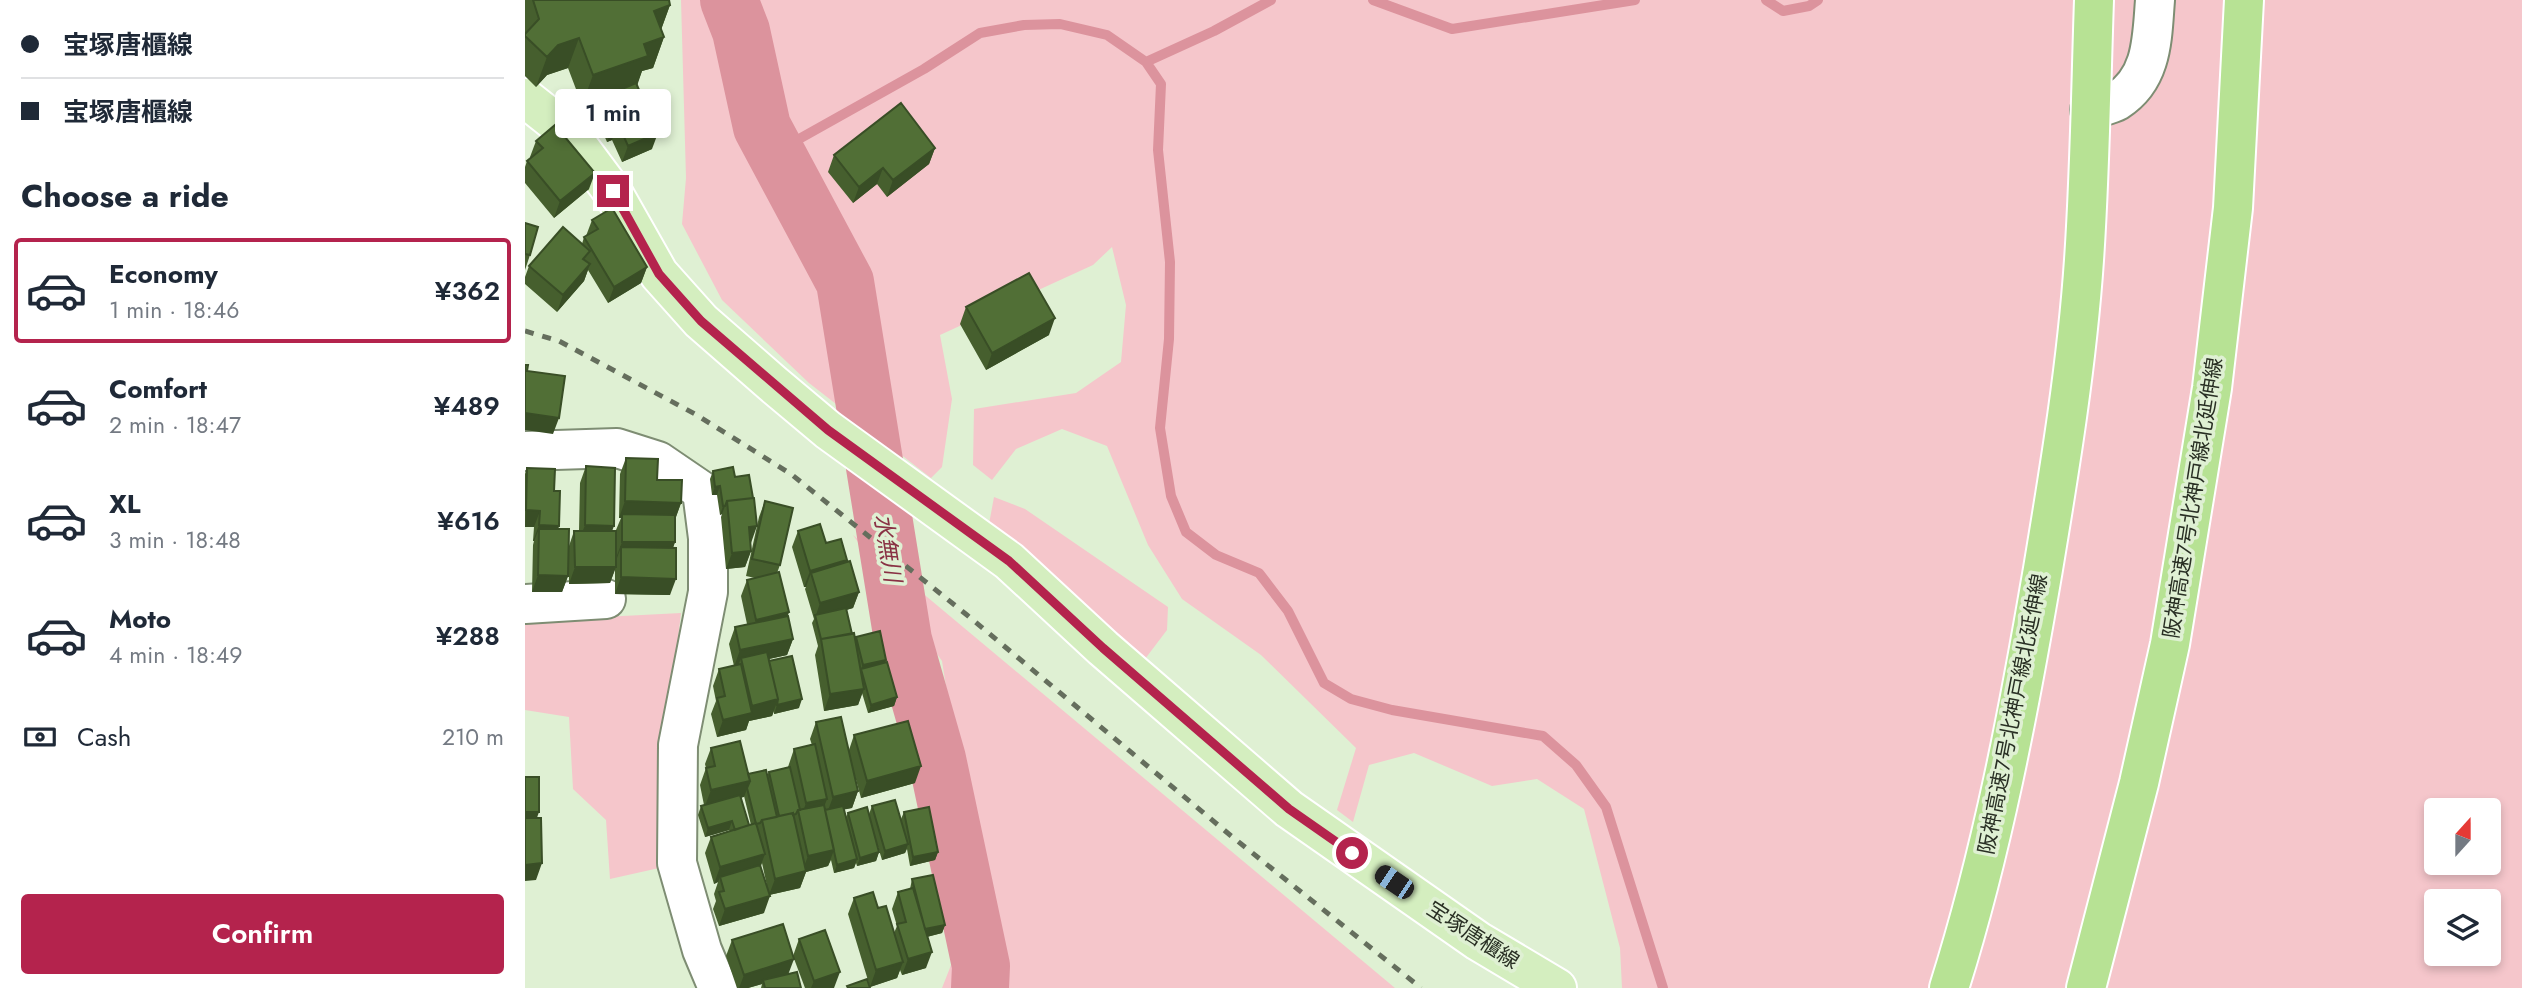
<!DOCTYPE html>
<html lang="en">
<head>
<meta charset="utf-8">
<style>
	:root { --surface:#fff; --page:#f6f6f7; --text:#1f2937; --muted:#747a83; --line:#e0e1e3; --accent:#b4234d }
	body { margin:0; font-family:Jost,"Noto Sans JP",sans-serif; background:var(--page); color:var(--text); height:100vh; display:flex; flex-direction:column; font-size:26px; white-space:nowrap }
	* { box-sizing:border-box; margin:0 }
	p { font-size:23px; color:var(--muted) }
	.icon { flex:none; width:38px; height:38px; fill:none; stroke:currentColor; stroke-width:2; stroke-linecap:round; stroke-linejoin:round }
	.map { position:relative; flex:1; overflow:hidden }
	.details { display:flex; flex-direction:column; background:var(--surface); width:525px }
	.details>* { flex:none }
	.banner { display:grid; align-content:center; height:154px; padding:0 21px; background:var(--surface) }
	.needle { width:46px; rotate:21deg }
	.buttons { position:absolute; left:1899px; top:798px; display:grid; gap:14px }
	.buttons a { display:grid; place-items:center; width:77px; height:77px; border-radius:7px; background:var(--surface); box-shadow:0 4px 10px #0003; font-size:35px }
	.end { position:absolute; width:32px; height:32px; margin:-16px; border:9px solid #b4234d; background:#fff; box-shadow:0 0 0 4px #fff }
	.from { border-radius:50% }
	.bubble { position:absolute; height:49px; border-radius:7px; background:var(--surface); box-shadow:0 4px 10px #0003; font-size:23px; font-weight:600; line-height:49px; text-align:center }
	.car { position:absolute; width:21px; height:42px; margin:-21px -10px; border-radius:9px; box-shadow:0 0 5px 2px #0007; background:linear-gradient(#222 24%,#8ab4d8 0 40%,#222 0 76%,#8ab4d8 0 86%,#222 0) }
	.banner b { display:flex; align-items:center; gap:24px; height:66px; font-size:26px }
	.banner b+b { border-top:2px solid var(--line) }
	.banner i { width:18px; height:18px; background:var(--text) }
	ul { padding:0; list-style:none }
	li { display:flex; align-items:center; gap:21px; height:105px; margin:0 14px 10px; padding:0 7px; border:4px solid transparent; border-radius:7px }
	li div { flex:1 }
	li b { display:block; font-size:26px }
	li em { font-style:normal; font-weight:600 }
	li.current { border-color:var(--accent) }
	li>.icon { width:63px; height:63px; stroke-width:1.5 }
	h2 { padding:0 21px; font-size:32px; line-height:84px }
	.pay { display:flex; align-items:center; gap:18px; height:77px; padding:0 21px; font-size:26px }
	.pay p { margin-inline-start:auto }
	.action { display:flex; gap:14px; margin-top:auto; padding:14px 21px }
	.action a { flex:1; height:80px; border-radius:7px; background:var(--accent); color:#fff; font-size:28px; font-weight:600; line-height:80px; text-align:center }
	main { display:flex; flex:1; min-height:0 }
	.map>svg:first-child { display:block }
	.green { fill:#f5c6cb; fill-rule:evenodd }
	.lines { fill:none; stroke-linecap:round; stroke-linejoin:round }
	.stream { stroke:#dc939d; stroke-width:10 }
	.river { stroke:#dc939d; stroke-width:58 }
	.minor-casing { stroke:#7e8d73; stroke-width:42 }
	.major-casing { stroke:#fff; stroke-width:42 }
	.highway-casing { stroke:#fff; stroke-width:42 }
	.minor { stroke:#fff; stroke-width:38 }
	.major { stroke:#d4eebf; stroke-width:38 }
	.highway { stroke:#b7e294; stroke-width:38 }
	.rail { stroke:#656e5d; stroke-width:5; stroke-dasharray:9 9; stroke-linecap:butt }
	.wall { fill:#465f2e; fill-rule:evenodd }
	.shaded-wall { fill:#394e26 }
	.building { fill:#516f36; stroke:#394e26; stroke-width:2 }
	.route { stroke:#b4234d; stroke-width:9 }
	.labels { text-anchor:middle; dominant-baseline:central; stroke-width:7; stroke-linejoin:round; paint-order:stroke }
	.street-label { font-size:21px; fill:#292f24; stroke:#dff0d3 }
	.water-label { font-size:23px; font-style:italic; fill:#893144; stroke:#dff0d3 }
</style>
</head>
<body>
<main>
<section class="details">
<div class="banner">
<b><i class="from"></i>宝塚唐櫃線</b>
<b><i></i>宝塚唐櫃線</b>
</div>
<h2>Choose a ride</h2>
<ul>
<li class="current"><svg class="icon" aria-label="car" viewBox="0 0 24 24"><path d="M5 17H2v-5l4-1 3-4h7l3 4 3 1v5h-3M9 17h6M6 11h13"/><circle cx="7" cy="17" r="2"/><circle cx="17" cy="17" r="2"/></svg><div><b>Economy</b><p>1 min · 18:46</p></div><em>¥362</em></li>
<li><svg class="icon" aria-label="car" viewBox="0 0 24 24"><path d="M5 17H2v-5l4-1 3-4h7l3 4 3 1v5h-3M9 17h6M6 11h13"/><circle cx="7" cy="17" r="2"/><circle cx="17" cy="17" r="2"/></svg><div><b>Comfort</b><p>2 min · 18:47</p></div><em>¥489</em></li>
<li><svg class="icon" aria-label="car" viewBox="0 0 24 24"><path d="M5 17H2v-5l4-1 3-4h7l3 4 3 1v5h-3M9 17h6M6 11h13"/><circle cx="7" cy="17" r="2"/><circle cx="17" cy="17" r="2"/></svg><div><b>XL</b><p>3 min · 18:48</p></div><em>¥616</em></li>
<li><svg class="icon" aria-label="car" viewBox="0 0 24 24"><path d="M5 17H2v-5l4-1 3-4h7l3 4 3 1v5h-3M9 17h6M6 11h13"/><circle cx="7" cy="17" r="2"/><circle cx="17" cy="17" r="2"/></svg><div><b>Moto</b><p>4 min · 18:49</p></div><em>¥288</em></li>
</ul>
<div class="pay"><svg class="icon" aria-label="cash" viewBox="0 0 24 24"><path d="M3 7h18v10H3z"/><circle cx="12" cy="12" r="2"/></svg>Cash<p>210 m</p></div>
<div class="action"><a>Confirm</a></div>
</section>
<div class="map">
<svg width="1997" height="988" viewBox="0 0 1997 988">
	<rect width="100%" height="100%" fill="#dff0d3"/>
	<!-- green -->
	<path class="green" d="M 156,0 L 1997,0 L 1997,988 L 1097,988 L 1095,948 L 1059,809 L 1012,779 L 967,786 L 889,753 L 844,765 L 828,822 L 812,810 L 831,748 L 736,655 L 657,599 L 623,545 L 582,446 L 537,429 L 491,449 L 467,480 L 448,465 L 449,409 L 551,393 L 596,362 L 601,305 L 587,247 L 568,265 L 415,335 L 427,399 L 417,467 L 406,478 L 284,383 L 197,300 L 157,224 L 161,178 ZM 1911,810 L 1964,810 L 1964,863 L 1911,863 ZM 1911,901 L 1964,901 L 1964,954 L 1911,954 Z
		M 469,497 L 500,509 L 643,607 L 642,630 L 620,659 L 464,524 Z
		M 328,535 L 870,988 L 417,988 L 454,894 L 417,661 Z
		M 156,613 L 141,738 L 143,866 L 85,879 L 81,820 L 48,789 L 44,717 L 0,710 L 0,621 Z"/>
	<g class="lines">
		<!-- stream -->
		<path class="stream" d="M 848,0 L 927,29 L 1110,0
			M 1241,0 L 1258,11 L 1284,6 L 1293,0
			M 621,62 L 689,31 L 746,0
			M 249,153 L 399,69 L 455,33 L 499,25 L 535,24 L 582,35 L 621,62 L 636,84 L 633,150 L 645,262 L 644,339 L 635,428 L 646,496 L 661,532 L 691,555 L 734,573 L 763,611 L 799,683 L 826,699 L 867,710 L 1018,736 L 1051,765 L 1081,807 L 1138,988"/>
		<!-- river -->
		<path class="river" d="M 204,0 L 216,31 L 237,127 L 320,282 L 378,640 L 412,759 L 456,966 L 455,988"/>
		<!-- minor casing -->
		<g class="minor-casing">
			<path id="minor" d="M 1565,110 C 1573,107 1585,105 1592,101 C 1628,78 1627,38 1630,0
				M 0,451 L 92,448 L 133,461 L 177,491 L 183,538 L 183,592 L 153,745 L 152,863 L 177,950 L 193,988
				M 0,604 L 81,599"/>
		</g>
		<!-- major casing -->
		<g class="major-casing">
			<path id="major" d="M 0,98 L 43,132 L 87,191 L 134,274 L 176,321 L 247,383 L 303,430 L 484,561 L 578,648 L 764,809 L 953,941 L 1032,988"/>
		</g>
		<!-- highway casing -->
		<g class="highway-casing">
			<path id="highway" d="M 1424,988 C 1467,852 1494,710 1518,569 C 1535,467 1552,363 1559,260 C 1565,173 1566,86 1569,0
				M 1561,988 L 1614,783 L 1645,644 L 1687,388 L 1708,208 L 1719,0"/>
		</g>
		<!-- minor -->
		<use href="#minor" class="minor"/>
		<!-- major -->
		<use href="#major" class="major"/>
		<!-- highway -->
		<use href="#highway" class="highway"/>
		<!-- rail -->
		<path class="rail" d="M 0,331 L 34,341 L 170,414 L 266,474 L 442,615 L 705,835 L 896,988"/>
	</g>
	<!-- wall -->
	<path class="wall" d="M 0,0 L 144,0 L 145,5 L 136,30 L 139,37 L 128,68 L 117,71 L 112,84 L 127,149 L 97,162 L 87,140 L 82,142 L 70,115 L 77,98 L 57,105 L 43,68 L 22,75 L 11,87 L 0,76 Z
		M 11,141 L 64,189 L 29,218 L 0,183 L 0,167 L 2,161 L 6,158 L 5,157 Z
		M 410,148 L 404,164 L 362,197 L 352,184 L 328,203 L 303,172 L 309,155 Z
		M 67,220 L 122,267 L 116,283 L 83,303 L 63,270 L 59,281 L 32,312 L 0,284 L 0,277 L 4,266 L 57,244 L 59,237 L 61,236 Z
		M 0,223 L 5,255 L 0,270 Z
		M 441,307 L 524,335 L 461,370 L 435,324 Z
		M 101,458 L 132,480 L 156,503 L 150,519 L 150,542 L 148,548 L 145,595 L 90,594 L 90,569 L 85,583 L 44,584 L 44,571 L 43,576 L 37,592 L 7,592 L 8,545 L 9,541 L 8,541 L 9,527 L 0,527 L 0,474 L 2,468 L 29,491 L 34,526 L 33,529 L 44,546 L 49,531 L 54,531 L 55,483 L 61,466 L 87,531 L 91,530 L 96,518 L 94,518 L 95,474 Z
		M 188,471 L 210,477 L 226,543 L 226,551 L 220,567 L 201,569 L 196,517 L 197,514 L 195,515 L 192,495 L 187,495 L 185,479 Z
		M 240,501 L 255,565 L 252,573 L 264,612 L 262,616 L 268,639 L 262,655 L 244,659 L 274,708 L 249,714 L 249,711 L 247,716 L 224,721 L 221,730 L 192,737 L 186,714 L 191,701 L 188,686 L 194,669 L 209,666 L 204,644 L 210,627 L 222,624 L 216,596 L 222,580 L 230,578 L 221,576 L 234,517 Z
		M 273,531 L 301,543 L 322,560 L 321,562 L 334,592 L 328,608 L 321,610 L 327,634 L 330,639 L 331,637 L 361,660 L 360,663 L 372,697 L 369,706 L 343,713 L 337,693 L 333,705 L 299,711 L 290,655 L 293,646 L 287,623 L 289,619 L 280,589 L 281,587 L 279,587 L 267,547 Z
		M 291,722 L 324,750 L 329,735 L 390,783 L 336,798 L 330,776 L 333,791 L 327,808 L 319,809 L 321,817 L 323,813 L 344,814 L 347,806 L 376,819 L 379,812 L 413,852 L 410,860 L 385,866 L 382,849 L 380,853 L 357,860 L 350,837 L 354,852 L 351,861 L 332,866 L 331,863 L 329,868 L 309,873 L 306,860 L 303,866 L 281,872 L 275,888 L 244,895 L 237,863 L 236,866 L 239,913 L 194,926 L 188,909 L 191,901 L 189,894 L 193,882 L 189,884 L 180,853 L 186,837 L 205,831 L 204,830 L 180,837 L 173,815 L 176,806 L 179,805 L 175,785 L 181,768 L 180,764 L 186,748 L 223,774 L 242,776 L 244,772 L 263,767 L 269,749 L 287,745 L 285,739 ZM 219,796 L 226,825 L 224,825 L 216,798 Z
		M 387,879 L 420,925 L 417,933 L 402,937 L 401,968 L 377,975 L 375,970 L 372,978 L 345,987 L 323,914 L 329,898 L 353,908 L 369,933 L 372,926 L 367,909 L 373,892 L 385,889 Z
		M 274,939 L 309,988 L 280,988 L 268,956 Z
		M 207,940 L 263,974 L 276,988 L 236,988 L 237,984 L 223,988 L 212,988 L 201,956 Z"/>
	<!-- shaded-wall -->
	<path class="shaded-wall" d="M 145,5 L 134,35 L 129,11 Z
		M 139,37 L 128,68 L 117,71 L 112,86 L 57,105 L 68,75 L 119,44 Z
		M 54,38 L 43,68 L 22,75 L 11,87 L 22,57 L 33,45 Z
		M 93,123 L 87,140 L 82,142 L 88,125 Z
		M 133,133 L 127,149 L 97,162 L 103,146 Z
		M 410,148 L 404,164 L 362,197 L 368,180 Z
		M 358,168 L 352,184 L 328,203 L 334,187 Z
		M 70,173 L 64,189 L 29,218 L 35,201 Z
		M 65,264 L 59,281 L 32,312 L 38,295 Z
		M 122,267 L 116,283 L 83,303 L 89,287 Z
		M 530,318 L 524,335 L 461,370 L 467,353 Z
		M 0,413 L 34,418 L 28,434 L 0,430 Z
		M 195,486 L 192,495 L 187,495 L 190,487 Z
		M 100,501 L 156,503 L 150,520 L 97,514 L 96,518 L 94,518 Z
		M 198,506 L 200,506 L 197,514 L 195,515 Z
		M 1,510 L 15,511 L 9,527 L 0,527 Z
		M 14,525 L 34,526 L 28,542 L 14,529 L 9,541 L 8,541 Z
		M 60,525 L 89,526 L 83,542 L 54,541 Z
		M 232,526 L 226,543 L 218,543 L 224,527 Z
		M 97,542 L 150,542 L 144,558 L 96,547 L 92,558 L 91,558 Z
		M 226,551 L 220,567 L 201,569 L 207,553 Z
		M 322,560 L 316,576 L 286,573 L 281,587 L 279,587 L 285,571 Z
		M 50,567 L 91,567 L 85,583 L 44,584 Z
		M 13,575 L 43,576 L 37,592 L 7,592 Z
		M 96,577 L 151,579 L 145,595 L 90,594 Z
		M 334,592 L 328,608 L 291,619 L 291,615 L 295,603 Z
		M 264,612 L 258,628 L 225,636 L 231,620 Z
		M 268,639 L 262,655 L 217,665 L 216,658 L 213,666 L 209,667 L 215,650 Z
		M 361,660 L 358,668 L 336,669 L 338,665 Z
		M 339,689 L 333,705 L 299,711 L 305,694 Z
		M 372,697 L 369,706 L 343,713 L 346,705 Z
		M 253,699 L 247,716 L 224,721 L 221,730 L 192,737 L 198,720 L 224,714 L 227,706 Z
		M 277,699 L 274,708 L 249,714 L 252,705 Z
		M 396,766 L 390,783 L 336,798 L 342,781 Z
		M 225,781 L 219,797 L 180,806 L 186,790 Z
		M 333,791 L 327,808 L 302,813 L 308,797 Z
		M 302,799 L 296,815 L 275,820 L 281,803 Z
		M 0,812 L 14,812 L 8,829 L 0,829 Z
		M 207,821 L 204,830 L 180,837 L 183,828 Z
		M 383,844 L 380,853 L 357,860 L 360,851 Z
		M 309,850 L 303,866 L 281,872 L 275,888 L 244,895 L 250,879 L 277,872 L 283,856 Z
		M 354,852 L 351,861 L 332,866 L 335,858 Z
		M 413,852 L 410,860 L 385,866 L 388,857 Z
		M 240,854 L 234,870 L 195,877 L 193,882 L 189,884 L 195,867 Z
		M 332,859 L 329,868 L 309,873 L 312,865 Z
		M 17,863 L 11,880 L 0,881 L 0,865 Z
		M 245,896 L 239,913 L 194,926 L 200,909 Z
		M 420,925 L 417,933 L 397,938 L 400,930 Z
		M 407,952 L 401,968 L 377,975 L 383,959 Z
		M 269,959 L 263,975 L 238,980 L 237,984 L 223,988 L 214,988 L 219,975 Z
		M 378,962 L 372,978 L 345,987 L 351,970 Z
		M 315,972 L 309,988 L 286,988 L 289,981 Z"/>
	<!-- building -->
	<path class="building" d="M 8,0 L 144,0 L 145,5 L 129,11 L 139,37 L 119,44 L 123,56 L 68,75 L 54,38 L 33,45 L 22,57 L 0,36 L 0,34 L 14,19 Z
		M 111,83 L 133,133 L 103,146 L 93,123 L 88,125 L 76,98 Z
		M 376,103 L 410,148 L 368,180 L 358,168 L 334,187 L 309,155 Z
		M 30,125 L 70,173 L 35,201 L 2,161 L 18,148 L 11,141 Z
		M 87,208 L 122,267 L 89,287 L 59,237 L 73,229 L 67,220 Z
		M 0,223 L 13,227 L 5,255 L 0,254 Z
		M 38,227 L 65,251 L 58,259 L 65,264 L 38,295 L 4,266 Z
		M 504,273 L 530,318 L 467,353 L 441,307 Z
		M 0,365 L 3,365 L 2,371 L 40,376 L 34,418 L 0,413 Z
		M 101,458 L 133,459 L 132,480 L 157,480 L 156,503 L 100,501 Z
		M 61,466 L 90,468 L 89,526 L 60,525 Z
		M 208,467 L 210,477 L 224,475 L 228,498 L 202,501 L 200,506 L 198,506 L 195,486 L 190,487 L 188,471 Z
		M 2,468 L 30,469 L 29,491 L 35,491 L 34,526 L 14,525 L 15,511 L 1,510 Z
		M 229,498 L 232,526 L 224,527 L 226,551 L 207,553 L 202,501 Z
		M 240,501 L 268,508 L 255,565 L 227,559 Z
		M 97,514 L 150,515 L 150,542 L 97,542 Z
		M 295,524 L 301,543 L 316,539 L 322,560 L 285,571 L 273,531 Z
		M 14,529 L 44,529 L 43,576 L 13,575 Z
		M 49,531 L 91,531 L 91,567 L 50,567 Z
		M 96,547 L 151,548 L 151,579 L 96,577 Z
		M 325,561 L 334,592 L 295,603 L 286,573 Z
		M 254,572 L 264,612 L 231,620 L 222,580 Z
		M 321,608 L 327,634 L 296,639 L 290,615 Z
		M 263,616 L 268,639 L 215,650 L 210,627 Z
		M 355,631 L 361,660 L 338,665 L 331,637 Z
		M 329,633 L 339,689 L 305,694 L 296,639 Z
		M 242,652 L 253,699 L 227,706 L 216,658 Z
		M 267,656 L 277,699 L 252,705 L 253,699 L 244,661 Z
		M 362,662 L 372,697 L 346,705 L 336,669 Z
		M 216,664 L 227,713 L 198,720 L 192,698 L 200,696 L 194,669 Z
		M 316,717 L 333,791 L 308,797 L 291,722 Z
		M 383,721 L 396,766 L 342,781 L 329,735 Z
		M 215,741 L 225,781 L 186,790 L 181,768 L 190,766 L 186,748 Z
		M 290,744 L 302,799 L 281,803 L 269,749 Z
		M 265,767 L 275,810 L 273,810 L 271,814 L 268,815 L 268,813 L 254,816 L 244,772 Z
		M 241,770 L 252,817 L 237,820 L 235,823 L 231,824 L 222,788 L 225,781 L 223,774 Z
		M 0,777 L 14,777 L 14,812 L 0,812 Z
		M 215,795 L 224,825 L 210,830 L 207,821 L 183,828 L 176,806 Z
		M 370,800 L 383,844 L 360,851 L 347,806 Z
		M 299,805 L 309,850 L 283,856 L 273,810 Z
		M 318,806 L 332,859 L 312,865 L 300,810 Z
		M 342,807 L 354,852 L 335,858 L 323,813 Z
		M 404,807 L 413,852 L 388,857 L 379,812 Z
		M 268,813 L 281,871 L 250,879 L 237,820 Z
		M 0,818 L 16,818 L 17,863 L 0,865 Z
		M 231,823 L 240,854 L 195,867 L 186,837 Z
		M 235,865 L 245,896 L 200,909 L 194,892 L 199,891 L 195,877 Z
		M 408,875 L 420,925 L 400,929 L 387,879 Z
		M 388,888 L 407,952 L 383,959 L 372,924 L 381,922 L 373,892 Z
		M 348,892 L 353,908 L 361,906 L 378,962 L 351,970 L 329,898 Z
		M 258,924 L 269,959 L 219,975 L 207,940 Z
		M 300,930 L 315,972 L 289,981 L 274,939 Z
		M 272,972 L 276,988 L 240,988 L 238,980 Z
		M 342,979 L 345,988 L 323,988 L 322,986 Z"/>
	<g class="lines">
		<!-- route -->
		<path class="route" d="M 88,191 L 134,274 L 176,321 L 303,430 L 484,561 L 578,648 L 764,809 L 827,853"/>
	</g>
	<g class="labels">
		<!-- street labels -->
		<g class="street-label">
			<text transform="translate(1668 498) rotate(-81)">阪神高速7号北神戸線北延伸線</text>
			<text transform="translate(1488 714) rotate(-79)">阪神高速７号北神戸線北延伸線</text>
			<text transform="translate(948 935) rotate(33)">宝塚唐櫃線</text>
		</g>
		<!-- water labels -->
		<g class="water-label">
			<text transform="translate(363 548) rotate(81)">水無川</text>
		</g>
	</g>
</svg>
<div class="buttons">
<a><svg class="needle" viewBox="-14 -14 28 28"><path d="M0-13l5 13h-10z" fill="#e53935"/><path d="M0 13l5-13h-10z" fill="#747a83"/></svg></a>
<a><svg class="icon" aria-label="layers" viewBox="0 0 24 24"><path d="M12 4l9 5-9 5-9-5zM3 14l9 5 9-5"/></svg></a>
</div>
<i class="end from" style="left:827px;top:853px"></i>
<i class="end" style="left:88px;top:191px"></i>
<div class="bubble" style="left:30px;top:89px;width:116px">1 min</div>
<i class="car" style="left:869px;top:882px;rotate:304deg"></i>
</div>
</main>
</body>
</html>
